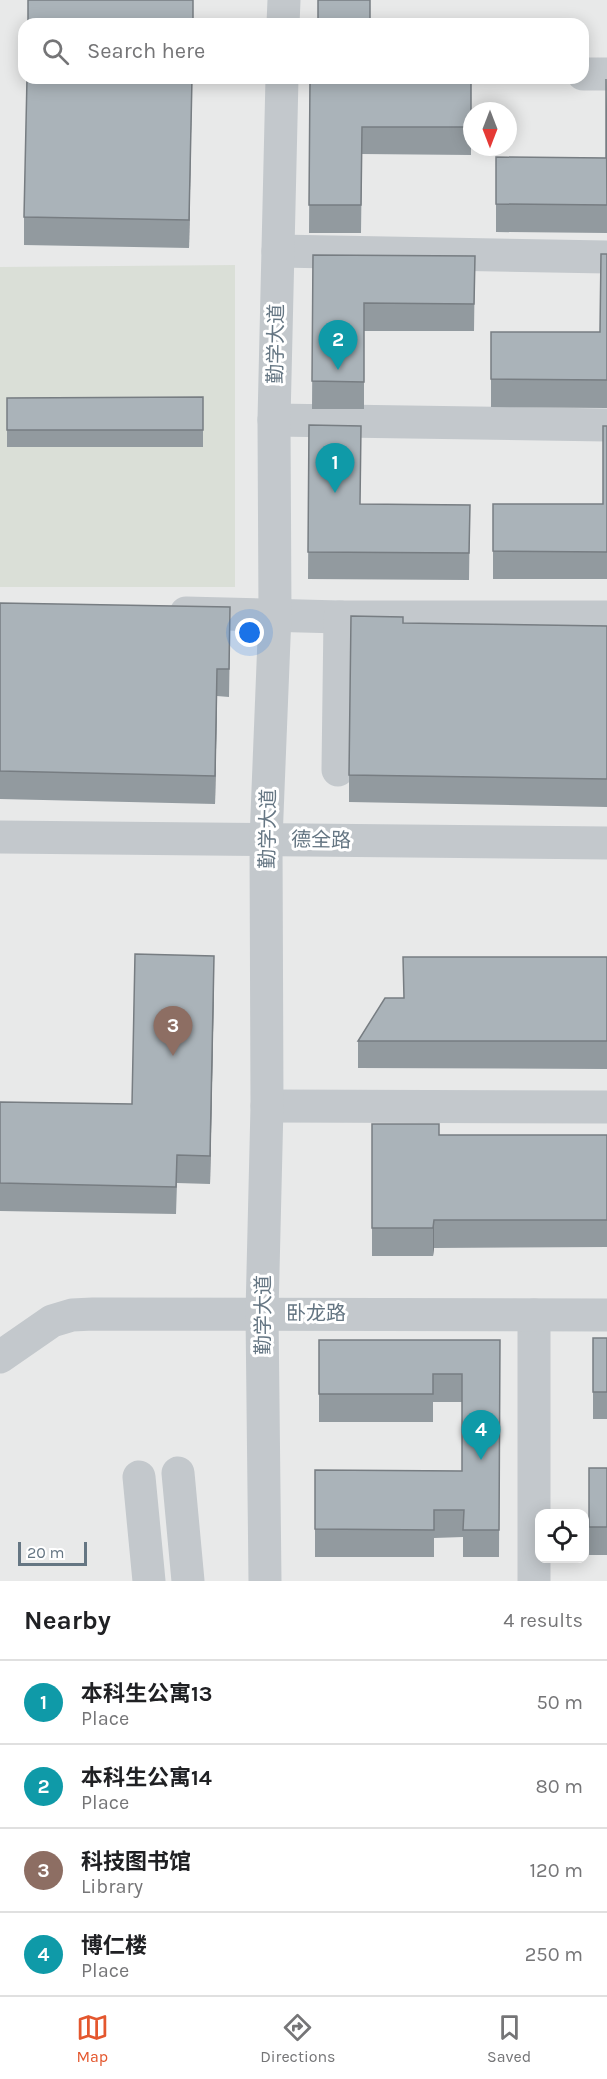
<!DOCTYPE html>
<meta charset="utf-8">
<style>
:root{--surface:#fff;--page:#f2f2f2;--text:#202124;--muted:#757577;--line:#e0e0e0;--accent:#e4572e}
body{margin:0;font-family:Karla,"Noto Sans SC",sans-serif;background:var(--page);color:var(--text)}
.controls{position:absolute;right:18px;bottom:18px;display:grid;overflow:hidden;border-radius:12px;box-shadow:0 3px 15px #0003}
.controls button{width:54px;height:54px;display:grid;place-items:center;padding:0;border:0;border-bottom:2px solid var(--line);background:var(--surface);color:var(--text);font:30px sans-serif}
.compass{position:absolute;left:463px;top:102px;width:54px;height:54px;border-radius:50%;background:var(--surface);box-shadow:0 3px 15px #0003;rotate:180deg}
.scale{position:absolute;left:18px;bottom:15px;width:69px;box-sizing:border-box;padding-left:6px;border:3px solid #657683;border-top:0;font-size:16px;line-height:21px;white-space:nowrap;color:#657683;-webkit-text-stroke:4px #fff;paint-order:stroke}
.you{position:absolute;left:250px;top:633px;width:21px;height:21px;margin:-15px;border:4px solid #fff;border-radius:50%;background:#1a73e8;box-shadow:0 0 0 9px #1a73e833}
.badge{display:grid;place-items:center;width:39px;height:39px;border-radius:50%;background:var(--accent);color:#fff;font-size:20px;font-weight:700}
.pin{position:absolute;translate:-50% -50px;filter:drop-shadow(0 2px 3px #0008)}
.pin::after{content:'';position:absolute;top:32px;width:21px;height:18px;background:inherit;clip-path:polygon(0 0,100% 0,50% 100%)}
.list{margin:0;padding:0;list-style:none}
h2{display:flex;justify-content:space-between;align-items:center;height:78px;margin:0;padding:0 24px;font-size:26px}
h2 small{font-size:20px;font-weight:400;color:var(--muted)}
.list li{display:grid;grid-template-columns:39px 1fr auto;gap:18px;align-items:center;box-sizing:border-box;height:84px;padding:0 24px;border-top:2px solid var(--line)}
.list b{display:block;font-size:22px;white-space:nowrap}
.list p{margin:0;font-size:20px;white-space:nowrap;color:var(--muted)}
.list em{font-size:20px;font-style:normal;color:var(--muted)}
.icon{flex:none;width:33px;height:33px;fill:none;stroke:currentColor;stroke-width:2;stroke-linecap:round;stroke-linejoin:round}
.map{position:relative;flex:none;width:607px;height:1581px;overflow:hidden}
.search{position:absolute;background:var(--surface);box-shadow:0 3px 15px #0003;left:18px;right:18px;top:18px;height:66px;display:flex;align-items:center;gap:15px;box-sizing:border-box;padding:0 21px;border-radius:18px;color:var(--muted);font-size:22px}
.sheet{height:414px;background:var(--surface)}
nav{display:flex;justify-content:space-around;align-items:center;box-sizing:border-box;height:84px;border-top:2px solid var(--line);background:var(--surface);font-size:16px;color:var(--muted)}
nav a{display:grid;justify-items:center;gap:3px}
nav .on{color:var(--accent)}
.map>svg:first-child{display:block}
.built{fill:#e8e9e9;fill-rule:evenodd}
.park{fill:#dadfd7}
.lines{fill:none;stroke-linecap:round;stroke-linejoin:round}
.minor{stroke:#c3c8cc;stroke-width:33}
.wall{fill:#929a9f}
.shaded-wall{fill:#777d82}
.building{fill:#aab3b9;stroke:#777d82;stroke-width:1.5}
.labels{text-anchor:middle;dominant-baseline:central;stroke-width:6;stroke-linejoin:round;paint-order:stroke}
.street-label{font-size:20px;fill:#657683;stroke:#fff}
</style>
<div class="map">
<svg width="607" height="1581" viewBox="0 0 607 1581">
<rect width="100%" height="100%" fill="#fafaf8"/>
<path class="built" d="M 0,0 L 607,0 L 607,1581 L 0,1581 ZM 24,24 L 583,24 L 583,78 L 24,78 ZM 472,111 L 508,111 L 508,147 L 472,147 ZM 540,1514 L 584,1514 L 584,1558 L 540,1558 Z"/>
<path class="park" d="M 235,265 L 235,587 L 0,587 L 0,267 Z"/>
<g class="lines">
<g class="minor">
<path d="M 283,24 L 284,0"/>
<path d="M 583,74 L 607,74"/>
<path d="M 278,251 L 607,257"/>
<path d="M 274,420 L 607,425"/>
<path d="M 186,613 L 340,617 L 607,617"/>
<path d="M 338,770 L 340,617"/>
<path d="M 0,837 L 607,843"/>
<path d="M 267,1106 L 607,1107"/>
<path d="M 534,1315 L 534,1581"/>
<path d="M 0,1357 L 52,1321 L 72,1315 L 93,1314 L 607,1315"/>
<path d="M 178,1473 L 188,1581"/>
<path d="M 139,1477 L 149,1581"/>
<path d="M 265,1581 L 262,1313 L 267,1106 L 266,840 L 275,614 L 274,420 L 282,78"/>
</g>
</g>
<g class="wall">
<path d="M 192,78 L 189,248 L 24,245 L 24,217 Z"/>
<path d="M 310,79 L 471,80 L 471,155 L 362,154 L 361,233 L 309,233 Z"/>
<path d="M 607,79 L 607,233 L 496,232 L 496,157 L 606,158 Z"/>
<path d="M 607,254 L 607,408 L 491,407 L 491,332 L 600,332 Z"/>
<path d="M 313,255 L 475,256 L 474,331 L 364,331 L 364,409 L 312,409 Z"/>
<path d="M 203,397 L 203,447 L 7,447 L 7,398 Z"/>
<path d="M 309,425 L 360,504 L 470,505 L 469,580 L 308,579 Z"/>
<path d="M 607,426 L 607,579 L 493,579 L 493,504 L 603,504 Z"/>
<path d="M 0,603 L 230,635 L 229,697 L 217,696 L 215,804 L 0,799 Z"/>
<path d="M 403,623 L 607,626 L 607,807 L 349,802 L 349,775 Z"/>
<path d="M 607,957 L 607,1069 L 358,1068 L 358,1041 L 404,998 Z"/>
<path d="M 214,983 L 210,1184 L 177,1183 L 176,1214 L 0,1211 L 0,1102 L 132,1104 Z"/>
<path d="M 372,1124 L 439,1135 L 607,1135 L 607,1247 L 434,1248 L 433,1256 L 372,1256 Z"/>
<rect x="593" y="1338" width="14" height="81"/>
<path d="M 319,1340 L 500,1340 L 499,1557 L 463,1557 L 463,1537 L 434,1538 L 434,1557 L 315,1557 L 315,1470 L 462,1471 L 462,1402 L 433,1402 L 433,1422 L 319,1422 Z"/>
<rect x="589" y="1468" width="18" height="87"/>
</g>
<g class="shaded-wall">
<path d="M 192,78 L 189,248 L 189,220 Z"/>
<path d="M 217,669 L 217,696 L 215,804 L 215,776 Z"/>
<path d="M 214,956 L 214,983 L 210,1184 L 210,1156 Z"/>
<path d="M 434,1220 L 434,1248 L 433,1256 L 433,1228 Z"/>
</g>
<g class="building">
<rect x="28" y="0" width="165" height="24"/>
<path d="M 318,0 L 370,0 L 370,24 L 318,23 Z"/>
<path d="M 27,78 L 192,78 L 189,220 L 24,217 Z"/>
<path d="M 310,79 L 471,80 L 471,127 L 362,127 L 361,205 L 309,205 Z"/>
<path d="M 606,79 L 607,205 L 496,204 L 496,157 L 606,158 Z"/>
<path d="M 601,254 L 607,254 L 607,380 L 491,379 L 491,332 L 600,332 Z"/>
<path d="M 313,255 L 475,256 L 474,304 L 364,303 L 364,382 L 312,381 Z"/>
<path d="M 203,397 L 203,430 L 7,430 L 7,398 Z"/>
<path d="M 309,425 L 361,426 L 360,504 L 470,505 L 469,553 L 308,552 Z"/>
<path d="M 603,426 L 607,426 L 607,552 L 493,551 L 493,504 L 603,504 Z"/>
<path d="M 0,603 L 230,607 L 229,669 L 217,669 L 215,776 L 0,771 Z"/>
<path d="M 351,616 L 403,617 L 403,623 L 607,626 L 607,779 L 349,775 Z"/>
<path d="M 135,954 L 214,956 L 210,1156 L 177,1155 L 176,1187 L 0,1183 L 0,1102 L 132,1104 Z"/>
<path d="M 403,957 L 607,957 L 607,1041 L 358,1041 L 385,998 L 404,998 Z"/>
<path d="M 372,1124 L 439,1124 L 439,1135 L 607,1135 L 607,1220 L 434,1220 L 433,1228 L 372,1228 Z"/>
<rect x="593" y="1338" width="14" height="54"/>
<path d="M 319,1340 L 500,1340 L 499,1530 L 463,1530 L 464,1510 L 434,1510 L 434,1530 L 315,1529 L 315,1470 L 462,1471 L 462,1374 L 433,1374 L 433,1394 L 319,1394 Z"/>
<rect x="589" y="1468" width="18" height="59"/>
</g>
<g class="labels">
<g class="street-label">
<text transform="translate(276 344) rotate(-89)">勤学大道</text>
<text transform="translate(268 829) rotate(-89)">勤学大道</text>
<text transform="translate(321 840) rotate(1)">德全路</text>
<text x="316" y="1313">卧龙路</text>
<text transform="translate(263 1315) rotate(-90)">勤学大道</text>
</g>
</g>
</svg>
<div class="controls">
<button><svg class="icon" aria-label="locate" viewBox="0 0 24 24"><circle cx="12" cy="12" r="6"/><path d="M12 2v4M12 18v4M2 12h4M18 12h4"/></svg></button>
</div>
<svg class="compass" viewBox="-18 -18 36 36"><path d="M0-13l5 13h-10z" fill="#e53935"/><path d="M0 13l5-13h-10z" fill="#757577"/></svg>
<div class="scale">20 m</div>
<div class="you"></div>
<div class="pin badge" style="left:335px;top:493px;background:#0f9aa8">1</div>
<div class="pin badge" style="left:338px;top:370px;background:#0f9aa8">2</div>
<div class="pin badge" style="left:173px;top:1056px;background:#8d6e63">3</div>
<div class="pin badge" style="left:481px;top:1460px;background:#0f9aa8">4</div>
<div class="search"><svg class="icon" aria-label="search" viewBox="0 0 24 24"><circle cx="10" cy="10" r="6"/><path d="M15 15l6 6"/></svg>Search here</div>
</div>
<section class="sheet">
<h2>Nearby<small>4 results</small></h2>
<ul class="list">
<li><span class="badge" style="background:#0f9aa8">1</span><div><b>本科生公寓13</b><p>Place</p></div><em>50 m</em></li>
<li><span class="badge" style="background:#0f9aa8">2</span><div><b>本科生公寓14</b><p>Place</p></div><em>80 m</em></li>
<li><span class="badge" style="background:#8d6e63">3</span><div><b>科技图书馆</b><p>Library</p></div><em>120 m</em></li>
<li><span class="badge" style="background:#0f9aa8">4</span><div><b>博仁楼</b><p>Place</p></div><em>250 m</em></li>
</ul>
</section>
<nav>
<a class="on"><svg class="icon" aria-label="map" viewBox="0 0 24 24"><path d="M3 6l6-2 6 2 6-2v14l-6 2-6-2-6 2zM9 4v14M15 6v14"/></svg>Map</a>
<a><svg class="icon" aria-label="directions" viewBox="0 0 24 24"><path d="M12 3l9 9-9 9-9-9zM9 14v-3h6M13 9l2 2-2 2"/></svg>Directions</a>
<a><svg class="icon" aria-label="saved" viewBox="0 0 24 24"><path d="M7 4h10v16l-5-4-5 4z"/></svg>Saved</a>
</nav>
